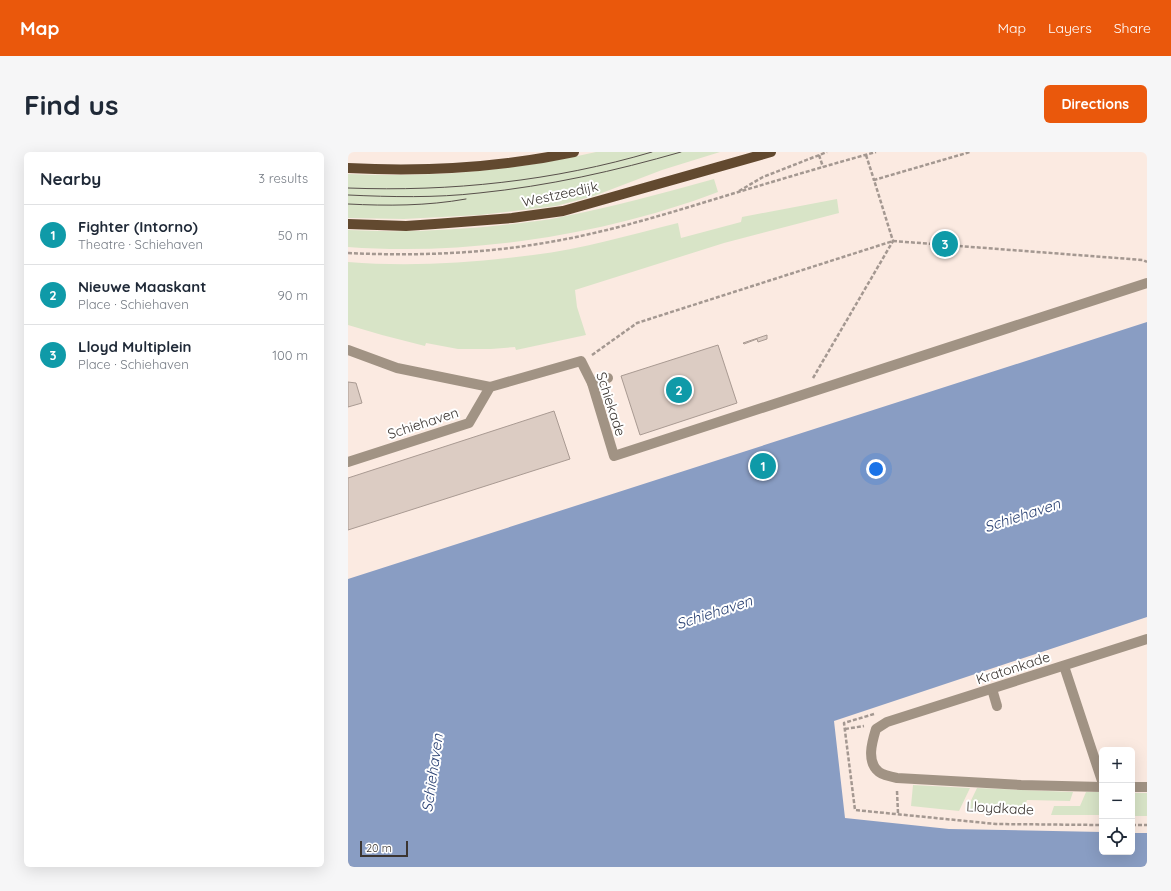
<!DOCTYPE html>
<meta charset="utf-8">
<style>
:root{--surface:#fff;--page:#f6f6f7;--text:#1f2937;--muted:#747a83;--line:#e0e1e3;--accent:#ea580c}
body{margin:0;font-family:Quicksand,sans-serif;background:var(--page);color:var(--text)}
.controls{position:absolute;right:12px;bottom:12px;display:grid;overflow:hidden;border-radius:6px;box-shadow:0 4px 16px #0002}
.controls button{width:36px;height:36px;display:grid;place-items:center;padding:0;border:0;border-bottom:1px solid var(--line);background:var(--surface);color:var(--text);font:20px sans-serif}
.scale{position:absolute;left:12px;bottom:10px;width:48px;box-sizing:border-box;padding-left:4px;border:2px solid #3b3531;border-top:0;font-size:11px;line-height:14px;white-space:nowrap;color:#3b3531;-webkit-text-stroke:3px #fff;paint-order:stroke}
.you{position:absolute;left:528px;top:317px;width:14px;height:14px;margin:-10px;border:3px solid #fff;border-radius:50%;background:#1a73e8;box-shadow:0 0 0 6px #1a73e833}
.badge{display:grid;place-items:center;width:26px;height:26px;border-radius:50%;background:var(--accent);color:#fff;font-size:13px;font-weight:700}
.pin{position:absolute;translate:-50% -50%;border:2px solid #fff;box-shadow:0 1px 4px #0006}
.list{margin:0;padding:0;list-style:none}
h2{display:flex;justify-content:space-between;align-items:center;height:52px;margin:0;padding:0 16px;font-size:17px}
h2 small{font-size:13px;font-weight:400;color:var(--muted)}
.list li{display:grid;grid-template-columns:26px 1fr auto;gap:12px;align-items:center;box-sizing:border-box;height:60px;padding:0 16px;border-top:1px solid var(--line)}
.list b{display:block;font-size:15px;white-space:nowrap}
.list p{margin:0;font-size:13px;white-space:nowrap;color:var(--muted)}
.list em{font-size:13px;font-style:normal;color:var(--muted)}
.icon{flex:none;width:22px;height:22px;fill:none;stroke:currentColor;stroke-width:2;stroke-linecap:round;stroke-linejoin:round}
.map{position:relative;flex:none;width:799px;height:715px;overflow:hidden;border-radius:6px}
header{display:flex;align-items:center;gap:24px;box-sizing:border-box;height:56px;padding:0 20px;background:var(--accent);color:#fff}
header strong{font-size:19px}
nav{display:flex;gap:22px;margin-inline-start:auto;font-size:14px}
.intro{display:flex;align-items:center;justify-content:space-between;box-sizing:border-box;height:96px;padding:0 24px}
h1{margin:0;font-size:28px}
.button{padding:10px 18px;border-radius:6px;background:var(--accent);color:#fff;font-size:14px;font-weight:700}
main{display:flex;gap:24px;padding:0 24px}
aside{flex:1;background:var(--surface);border-radius:6px;box-shadow:0 4px 16px #0002}
.map>svg:first-child{display:block}
.green{fill:#d8e4c7}
.water{fill:#899dc3}
.building{fill:#dcccc3;stroke:#a99a92}
.lines{fill:none;stroke-linecap:round;stroke-linejoin:round}
.path{stroke:#a49891;stroke-width:2.5;stroke-dasharray:4 2;stroke-linecap:butt}
.minor{stroke:#a19384;stroke-width:10}
.major{stroke:#62492f;stroke-width:10}
.tram{stroke:#58504b;stroke-width:1}
.labels{text-anchor:middle;dominant-baseline:central;stroke-width:4;stroke-linejoin:round;paint-order:stroke}
.street-label{font-size:14px;fill:#3b3531;stroke:#fff}
.water-label{font-size:15px;font-style:italic;fill:#2a4173;stroke:#fff}
</style>
<header>
<strong>Map</strong>
<nav><a>Map</a><a>Layers</a><a>Share</a></nav>
</header>
<div class="intro"><h1>Find us</h1><a class="button">Directions</a></div>
<main>
<aside>
<h2>Nearby<small>3 results</small></h2>
<ul class="list">
<li><span class="badge" style="background:#0f9aa8">1</span><div><b>Fighter (Intorno)</b><p>Theatre · Schiehaven</p></div><em>50 m</em></li>
<li><span class="badge" style="background:#0f9aa8">2</span><div><b>Nieuwe Maaskant</b><p>Place · Schiehaven</p></div><em>90 m</em></li>
<li><span class="badge" style="background:#0f9aa8">3</span><div><b>Lloyd Multiplein</b><p>Place · Schiehaven</p></div><em>100 m</em></li>
</ul>
</aside>
<div class="map">
<svg width="799" height="715" viewBox="0 0 799 715">
<rect width="100%" height="100%" fill="#fbeae1"/>
<g class="green">
<path d="M 248,0 L 372,0 L 314,18 L 246,44 L 208,54 L 132,63 L 56,67 L 0,66 L 0,22 C 83,26 167,19 248,0 Z"/>
<path d="M 366,27 L 370,40 C 257,83 120,104 0,95 L 0,78 C 58,81 116,78 173,71 C 186,69 200,68 213,65 C 265,55 315,41 366,27 Z"/>
<path d="M 489,47 L 491,61 L 376,91 L 227,138 L 229,155 L 238,183 L 168,198 L 167,195 L 143,197 L 110,197 L 78,191 L 77,194 L 34,183 L 0,173 L 0,110 C 61,115 124,111 185,103 C 234,97 282,83 330,71 L 333,86 L 393,70 L 394,65 Z"/>
<path d="M 565,633 L 622,636 L 611,659 L 563,654 Z"/>
<path d="M 629,636 L 725,640 L 722,649 L 679,648 L 673,663 L 618,659 Z"/>
<path d="M 738,640 L 754,640 L 754,663 L 703,663 L 706,654 L 732,654 Z"/>
<rect x="784" y="641" width="15" height="23"/>
</g>
<path class="water" d="M 799,170 L 799,465 L 486,569 L 497,666 L 601,677 L 754,680 L 754,700 L 784,700 L 784,681 L 799,681 L 799,715 L 0,715 L 0,427 Z"/>
<g class="building">
<path d="M 419,183 L 419,187 L 410,190 L 409,187 L 396,192 L 395,191 Z"/>
<path d="M 370,193 L 389,251 L 292,283 L 273,224 Z"/>
<path d="M 0,230 L 8,231 L 14,251 L 0,255 Z"/>
<path d="M 206,259 L 222,307 L 0,378 L 0,326 Z"/>
</g>
<g class="lines">
<g class="path">
<path d="M 471,3 L 475,15"/>
<path d="M 518,3 L 526,28"/>
<path d="M 391,39 L 415,25 L 479,0"/>
<path d="M 0,101 C 63,104 128,102 190,92 C 254,82 315,63 377,44 C 427,29 477,14 528,0"/>
<path d="M 244,203 L 289,171 L 545,89 L 795,108 L 799,110"/>
<path d="M 465,226 L 545,89 L 526,28 L 622,0"/>
<path d="M 526,562 L 496,571 L 507,658 L 648,672 L 754,673"/>
<path d="M 497,577 L 516,574"/>
<path d="M 549,639 L 550,661"/>
<path d="M 784,673 L 799,673"/>
</g>
<g class="minor">
<path d="M 0,198 L 49,216 L 142,235"/>
<path d="M 244,231 L 260,226"/>
<path d="M 0,310 L 121,271 L 142,235 L 233,209 L 244,231 L 266,304 L 799,131"/>
<path d="M 716,514 L 754,629"/>
<path d="M 644,537 L 649,554"/>
<path d="M 754,635 L 673,633 L 549,626 C 544,625 535,623 531,620 C 518,610 524,590 528,577 L 539,570 L 799,487"/>
<path d="M 784,635 L 799,635"/>
</g>
<g class="major">
<path d="M 0,16 C 76,20 151,16 226,0"/>
<path d="M 0,72 L 58,74 L 87,72 L 164,66 L 215,59 L 423,0"/>
</g>
<g class="tram">
<path d="M 0,36 C 103,40 206,29 304,0"/>
<path d="M 0,43 C 43,45 88,46 131,41 C 200,34 267,19 333,0"/>
<path d="M 0,52 C 39,54 79,54 118,47"/>
</g>
</g>
<g class="labels">
<g class="street-label">
<text transform="translate(212 42) rotate(-12)">Westzeedijk</text>
<text transform="translate(263 252) rotate(72)">Schiekade</text>
<text transform="translate(75 271) rotate(-18)">Schiehaven</text>
<text transform="translate(665 516) rotate(-18)">Kratonkade</text>
<text transform="translate(652 656) rotate(3)">Lloydkade</text>
</g>
<g class="water-label">
<text transform="translate(674 363) rotate(-18)">Schiehaven</text>
<text transform="translate(366 460) rotate(-18)">Schiehaven</text>
<text transform="translate(84 621) rotate(-82)">Schiehaven</text>
</g>
</g>
</svg>
<div class="controls">
<button>+</button>
<button>−</button>
<button><svg class="icon" aria-label="locate" viewBox="0 0 24 24"><circle cx="12" cy="12" r="6"/><path d="M12 2v4M12 18v4M2 12h4M18 12h4"/></svg></button>
</div>
<div class="scale">20 m</div>
<div class="you"></div>
<div class="pin badge" style="left:415px;top:314px;background:#0f9aa8">1</div>
<div class="pin badge" style="left:331px;top:238px;background:#0f9aa8">2</div>
<div class="pin badge" style="left:597px;top:92px;background:#0f9aa8">3</div>
</div>
</main>
